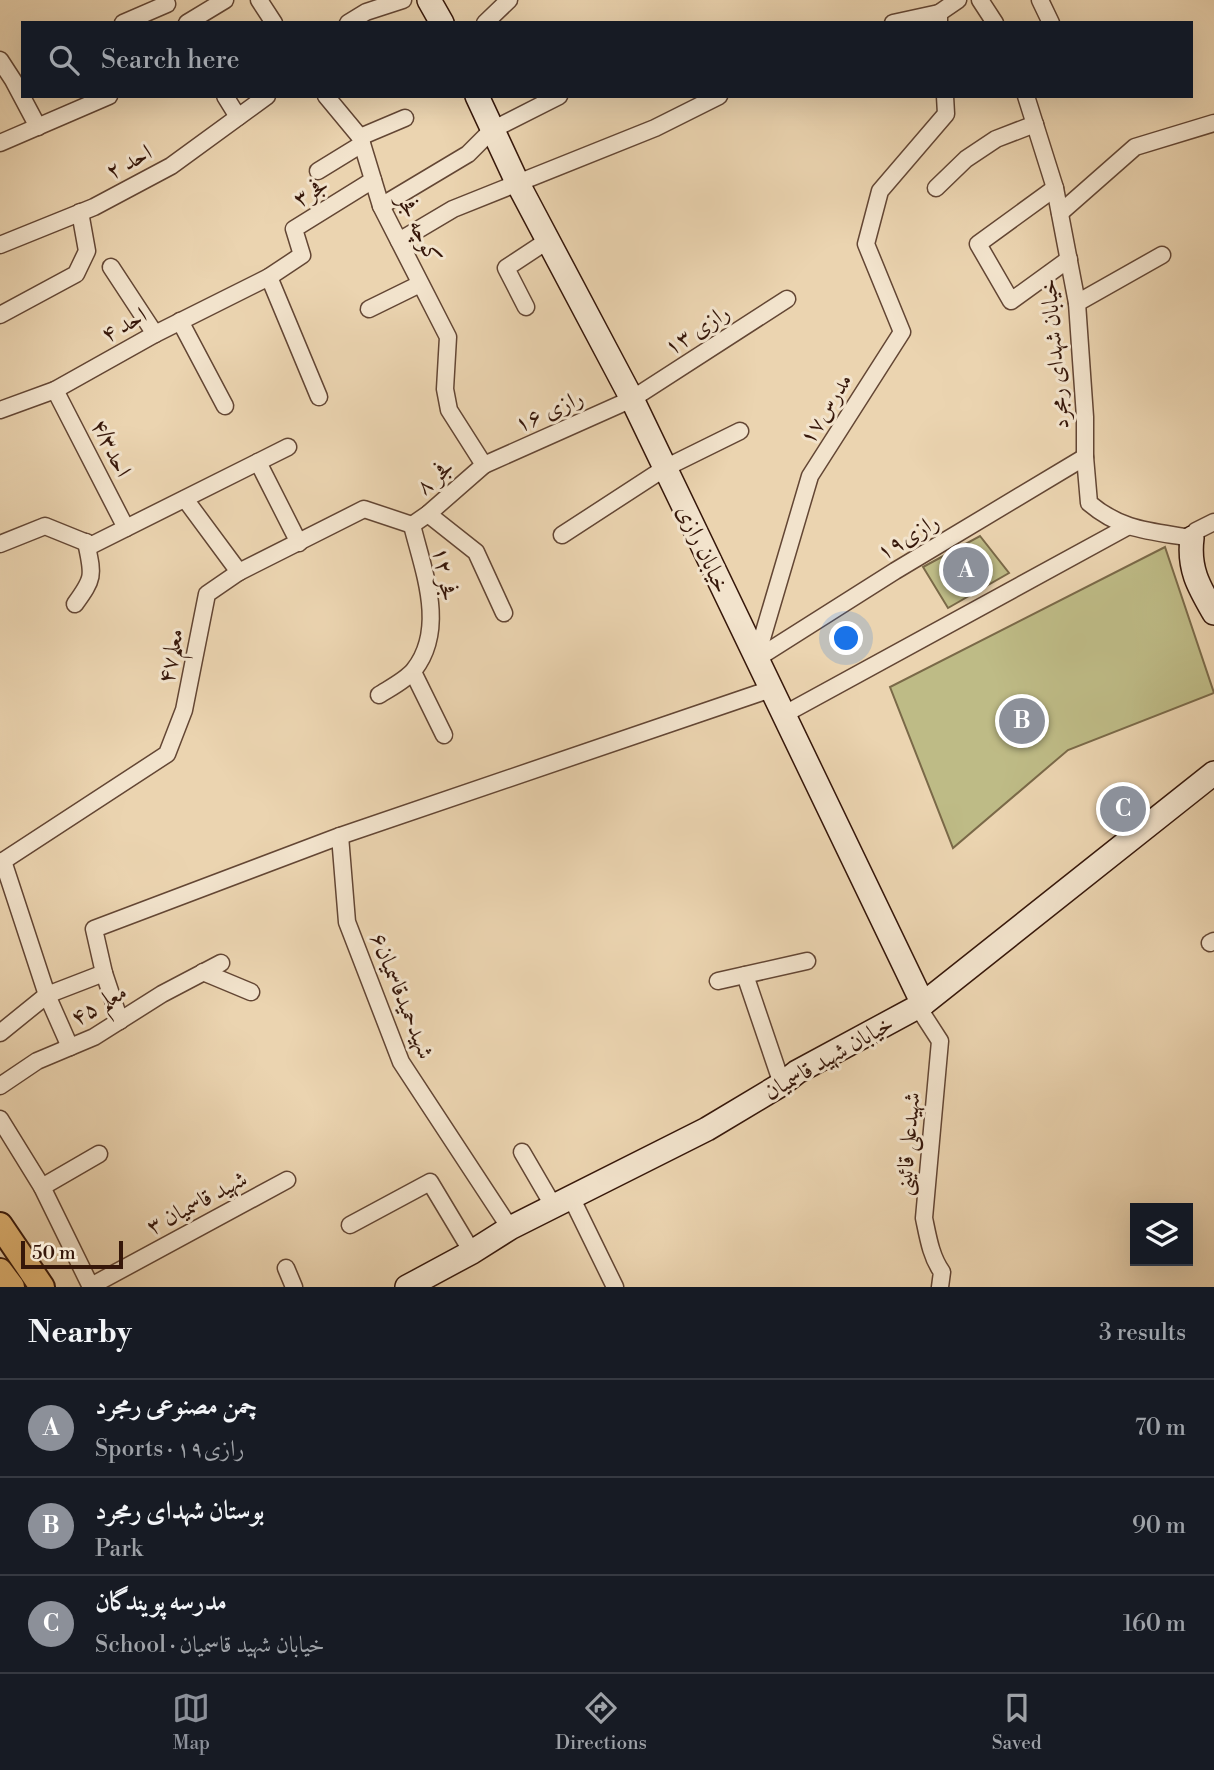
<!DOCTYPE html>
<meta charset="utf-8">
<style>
:root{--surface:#171b24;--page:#20242c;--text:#f1f3f6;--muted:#9ea1a6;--line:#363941;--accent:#8c9099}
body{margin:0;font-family:"Libre Bodoni",Amiri,serif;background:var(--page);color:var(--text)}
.controls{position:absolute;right:21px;bottom:21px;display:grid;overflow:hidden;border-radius:0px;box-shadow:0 7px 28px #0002}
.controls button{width:63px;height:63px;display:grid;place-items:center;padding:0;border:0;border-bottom:2px solid var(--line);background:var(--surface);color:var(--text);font:35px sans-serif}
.scale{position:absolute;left:21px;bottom:18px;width:102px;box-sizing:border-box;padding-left:7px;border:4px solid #36170a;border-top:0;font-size:19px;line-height:24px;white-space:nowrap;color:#36170a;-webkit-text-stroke:5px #f2e3cc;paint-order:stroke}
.you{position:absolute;left:847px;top:639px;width:24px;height:24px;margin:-18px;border:5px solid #fff;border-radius:50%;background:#1a73e8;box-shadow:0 0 0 10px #1a73e833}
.badge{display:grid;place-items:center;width:46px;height:46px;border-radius:50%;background:var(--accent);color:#fff;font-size:23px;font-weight:700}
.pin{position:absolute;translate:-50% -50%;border:4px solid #fff;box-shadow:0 2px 7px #0006}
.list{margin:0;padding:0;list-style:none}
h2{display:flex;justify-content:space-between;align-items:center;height:91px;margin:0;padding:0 28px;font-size:30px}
h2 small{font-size:23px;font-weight:400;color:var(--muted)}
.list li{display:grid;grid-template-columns:46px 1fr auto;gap:21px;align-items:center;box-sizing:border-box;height:98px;padding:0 28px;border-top:2px solid var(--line)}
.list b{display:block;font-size:26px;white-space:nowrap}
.list p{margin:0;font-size:23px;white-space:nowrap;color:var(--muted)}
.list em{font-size:23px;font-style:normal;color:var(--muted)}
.icon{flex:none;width:38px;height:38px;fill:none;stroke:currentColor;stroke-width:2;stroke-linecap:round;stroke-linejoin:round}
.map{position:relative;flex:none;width:1214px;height:1287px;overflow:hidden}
.search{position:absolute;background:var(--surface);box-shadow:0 7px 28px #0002;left:21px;right:21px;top:21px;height:77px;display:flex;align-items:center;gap:18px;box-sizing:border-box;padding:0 24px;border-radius:0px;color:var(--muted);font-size:26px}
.sheet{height:385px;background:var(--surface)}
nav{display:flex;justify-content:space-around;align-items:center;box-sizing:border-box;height:98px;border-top:2px solid var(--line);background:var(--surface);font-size:19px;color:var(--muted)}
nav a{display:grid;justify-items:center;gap:4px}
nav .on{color:var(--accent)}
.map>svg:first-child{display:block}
.green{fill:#bebb86;stroke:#7a6948;stroke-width:2}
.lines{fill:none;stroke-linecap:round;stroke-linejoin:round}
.street-casing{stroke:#634634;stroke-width:19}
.secondary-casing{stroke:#36170a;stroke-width:26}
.primary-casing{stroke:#36170a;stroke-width:28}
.street{stroke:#f2e3cc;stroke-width:16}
.secondary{stroke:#f2e3cc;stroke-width:23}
.primary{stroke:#e6ba78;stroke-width:24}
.labels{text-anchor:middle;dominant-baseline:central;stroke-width:6;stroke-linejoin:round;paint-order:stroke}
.street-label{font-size:23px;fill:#36170a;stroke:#f2e3cc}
</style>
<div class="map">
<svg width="1214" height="1287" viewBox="0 0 1214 1287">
<rect width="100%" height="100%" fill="#ebd4b0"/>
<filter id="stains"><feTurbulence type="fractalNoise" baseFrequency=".00286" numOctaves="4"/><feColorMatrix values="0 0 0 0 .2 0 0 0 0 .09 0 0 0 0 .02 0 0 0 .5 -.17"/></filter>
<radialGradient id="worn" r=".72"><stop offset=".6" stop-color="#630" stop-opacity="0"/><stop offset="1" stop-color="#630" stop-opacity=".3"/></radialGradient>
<g class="green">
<path d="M 980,536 L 1009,573 L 948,608 L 923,567 Z"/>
<path d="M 1165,547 L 1214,693 L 1068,750 L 953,848 L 890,687 Z"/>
</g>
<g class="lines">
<g class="street-casing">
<g id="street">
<path d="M 259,0 L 274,23"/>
<path d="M 980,0 L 995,23"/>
<path d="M 1040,0 L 1051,23"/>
<path d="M 939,22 L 939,13 L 958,0"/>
<path d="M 123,23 L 167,4"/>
<path d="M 187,23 L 225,0"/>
<path d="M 348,23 L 366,12 L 403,0"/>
<path d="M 485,23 L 509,0"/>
<path d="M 893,23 L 939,13"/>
<path d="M 0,60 L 13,80 L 38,127"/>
<path d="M 225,96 L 238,117"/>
<path d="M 326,96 L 360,137 L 381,206 L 448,337 L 445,389 L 449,410 L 484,465 L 428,514 L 412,525"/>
<path d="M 1026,96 L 1055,188 L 1077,303 L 1085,417 L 1085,457 L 1089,503 C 1122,531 1151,531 1192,538 L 1196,531 L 1214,522"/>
<path d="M 360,137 L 405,118"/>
<path d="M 0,143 L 109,96"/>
<path d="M 318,171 L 362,144"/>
<path d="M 936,188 L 966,159 L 996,139 L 1035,124"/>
<path d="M 1055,188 L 978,244 L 1011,301 L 1069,259"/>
<path d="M 381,206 L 468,154 L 492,130 L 559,96"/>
<path d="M 1060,213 L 1135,147 L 1214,123"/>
<path d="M 399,241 L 453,209 L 655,128 L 719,96"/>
<path d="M 0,245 L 94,207 L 171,166 L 267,96"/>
<path d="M 111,267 L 155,334"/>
<path d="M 269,277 L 319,397"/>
<path d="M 1077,303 L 1162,255"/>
<path d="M 526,307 L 506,268 L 547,241"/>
<path d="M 369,309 L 420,284"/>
<path d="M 0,315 L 76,274 L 87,251 L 80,212"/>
<path d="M 180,321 L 225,406"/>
<path d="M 55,390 L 126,528"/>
<path d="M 0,410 L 55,390 L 155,334 L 269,277 L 302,255 L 294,229 L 373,180"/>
<path d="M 258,462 L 299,543"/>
<path d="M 484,465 L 632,399 L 787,299"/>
<path d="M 185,499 L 239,572"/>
<path d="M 428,514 L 476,552 L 504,613"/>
<path d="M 562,535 L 665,468 L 740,431"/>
<path d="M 0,544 L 45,526 L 92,545 L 288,447"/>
<path d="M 75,604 C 95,577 93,575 86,542"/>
<path d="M 756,659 L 810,476 L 902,332 L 866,244 L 880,191 L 946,114 L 945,96"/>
<path d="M 756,659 L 895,571 L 1085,457"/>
<path d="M 413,672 L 444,735"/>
<path d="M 379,695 C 390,688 406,680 414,670 C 447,628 423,570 412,525"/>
<path d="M 783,715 L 1127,527"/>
<path d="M 340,836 L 347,922 L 401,1062 L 510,1228"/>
<path d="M 3,861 L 47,995 L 70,1047"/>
<path d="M 0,863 L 167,754 L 184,710 L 207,594 L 239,572 L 364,509 L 412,525"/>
<path d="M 1210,943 L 1214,941"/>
<path d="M 203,972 L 251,992"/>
<path d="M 745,975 L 782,1084"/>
<path d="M 718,981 L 807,961"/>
<path d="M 918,1007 L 940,1041 L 924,1218 C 928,1237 931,1257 942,1272 L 940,1287"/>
<path d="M 120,1021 L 104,973 L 94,929 L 340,836 L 771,689"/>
<path d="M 0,1033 L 47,995 L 104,973"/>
<path d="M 0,1086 L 37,1061 L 94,1037 L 162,994 L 221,963"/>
<path d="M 0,1119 L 42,1187 L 91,1287"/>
<path d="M 522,1152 L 554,1207"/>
<path d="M 42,1187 L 99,1154"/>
<path d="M 571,1197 L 615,1287"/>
<path d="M 350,1225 L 430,1182 L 472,1252"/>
<path d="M 286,1268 L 294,1287"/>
<path d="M 91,1286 L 287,1180"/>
</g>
</g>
<g class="secondary-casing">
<g id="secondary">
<path d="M 429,0 L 442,23"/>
<path d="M 477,96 L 517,182 L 632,399 L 923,1004"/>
<path d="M 1192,538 C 1188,569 1199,587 1214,613"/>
<path d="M 407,1287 L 472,1252 L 510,1228 L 707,1129 L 782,1084 L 797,1072 L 923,1004 L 1214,773"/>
</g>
</g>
<g class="primary-casing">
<g id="primary">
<path d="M 0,1225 L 42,1287"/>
<path d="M 0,1271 L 12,1287"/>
</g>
</g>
<use href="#street" class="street"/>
<use href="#secondary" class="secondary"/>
<use href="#primary" class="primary"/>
</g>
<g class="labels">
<g class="street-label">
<text transform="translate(129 162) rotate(-28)">احد ۲</text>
<text transform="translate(311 192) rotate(-32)">فجر۳</text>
<text transform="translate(419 229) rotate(65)">کوچه فجر</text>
<text transform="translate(124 325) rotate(-29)">احد ۴</text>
<text transform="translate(697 330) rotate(-33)">رازی ۱۳</text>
<text transform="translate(1055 354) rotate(-95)">خیابان شهدای رمجرد</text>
<text transform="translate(826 409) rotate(-58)">مدرس۱۷</text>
<text transform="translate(549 411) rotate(-24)">رازی ۱۶</text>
<text transform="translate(111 448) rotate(63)">احد۴/۳</text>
<text transform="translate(435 477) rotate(-41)">فجر ۸</text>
<text transform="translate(908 537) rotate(-31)">رازی۱۹</text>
<text transform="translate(703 549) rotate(65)">خیابان رازی</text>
<text transform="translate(445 574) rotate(80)">فجر ۱۲</text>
<text transform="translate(171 656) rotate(-79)">معلم۴۷</text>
<text transform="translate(402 996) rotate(68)">شهیدحمیدقاسمیان۶</text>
<text transform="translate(99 1005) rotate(-30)">معلم ۴۵</text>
<text transform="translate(829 1058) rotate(-30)">خیابان شهید قاسمیان</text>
<text transform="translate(908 1144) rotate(-85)">شهیدعلی قائینی</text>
<text transform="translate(197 1203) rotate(-28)">شهید قاسمیان ۳</text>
</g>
</g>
<rect width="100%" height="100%" filter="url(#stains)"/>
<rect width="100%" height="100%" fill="url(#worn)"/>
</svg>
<div class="controls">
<button><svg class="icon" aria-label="layers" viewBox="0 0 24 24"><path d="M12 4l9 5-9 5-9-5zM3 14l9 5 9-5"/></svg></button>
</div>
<div class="scale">50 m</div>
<div class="you"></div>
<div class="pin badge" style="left:966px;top:570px">A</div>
<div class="pin badge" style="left:1022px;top:721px">B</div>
<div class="pin badge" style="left:1123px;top:809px">C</div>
<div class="search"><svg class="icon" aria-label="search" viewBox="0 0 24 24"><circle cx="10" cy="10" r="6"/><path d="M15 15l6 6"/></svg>Search here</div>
</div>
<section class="sheet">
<h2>Nearby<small>3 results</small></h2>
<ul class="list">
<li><span class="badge">A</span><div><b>چمن مصنوعی رمجرد</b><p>Sports · رازی۱۹</p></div><em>70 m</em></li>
<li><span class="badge">B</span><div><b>بوستان شهدای رمجرد</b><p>Park</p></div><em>90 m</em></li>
<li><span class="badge">C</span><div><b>مدرسه پویندگان</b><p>School · خیابان شهید قاسمیان</p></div><em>160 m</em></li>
</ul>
</section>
<nav>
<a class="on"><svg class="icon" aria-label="map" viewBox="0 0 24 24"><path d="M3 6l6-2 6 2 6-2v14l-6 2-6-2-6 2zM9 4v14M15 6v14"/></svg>Map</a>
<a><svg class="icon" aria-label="directions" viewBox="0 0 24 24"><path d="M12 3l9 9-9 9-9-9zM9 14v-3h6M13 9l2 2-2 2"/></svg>Directions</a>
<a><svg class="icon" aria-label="saved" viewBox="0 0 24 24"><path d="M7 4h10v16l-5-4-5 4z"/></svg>Saved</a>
</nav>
